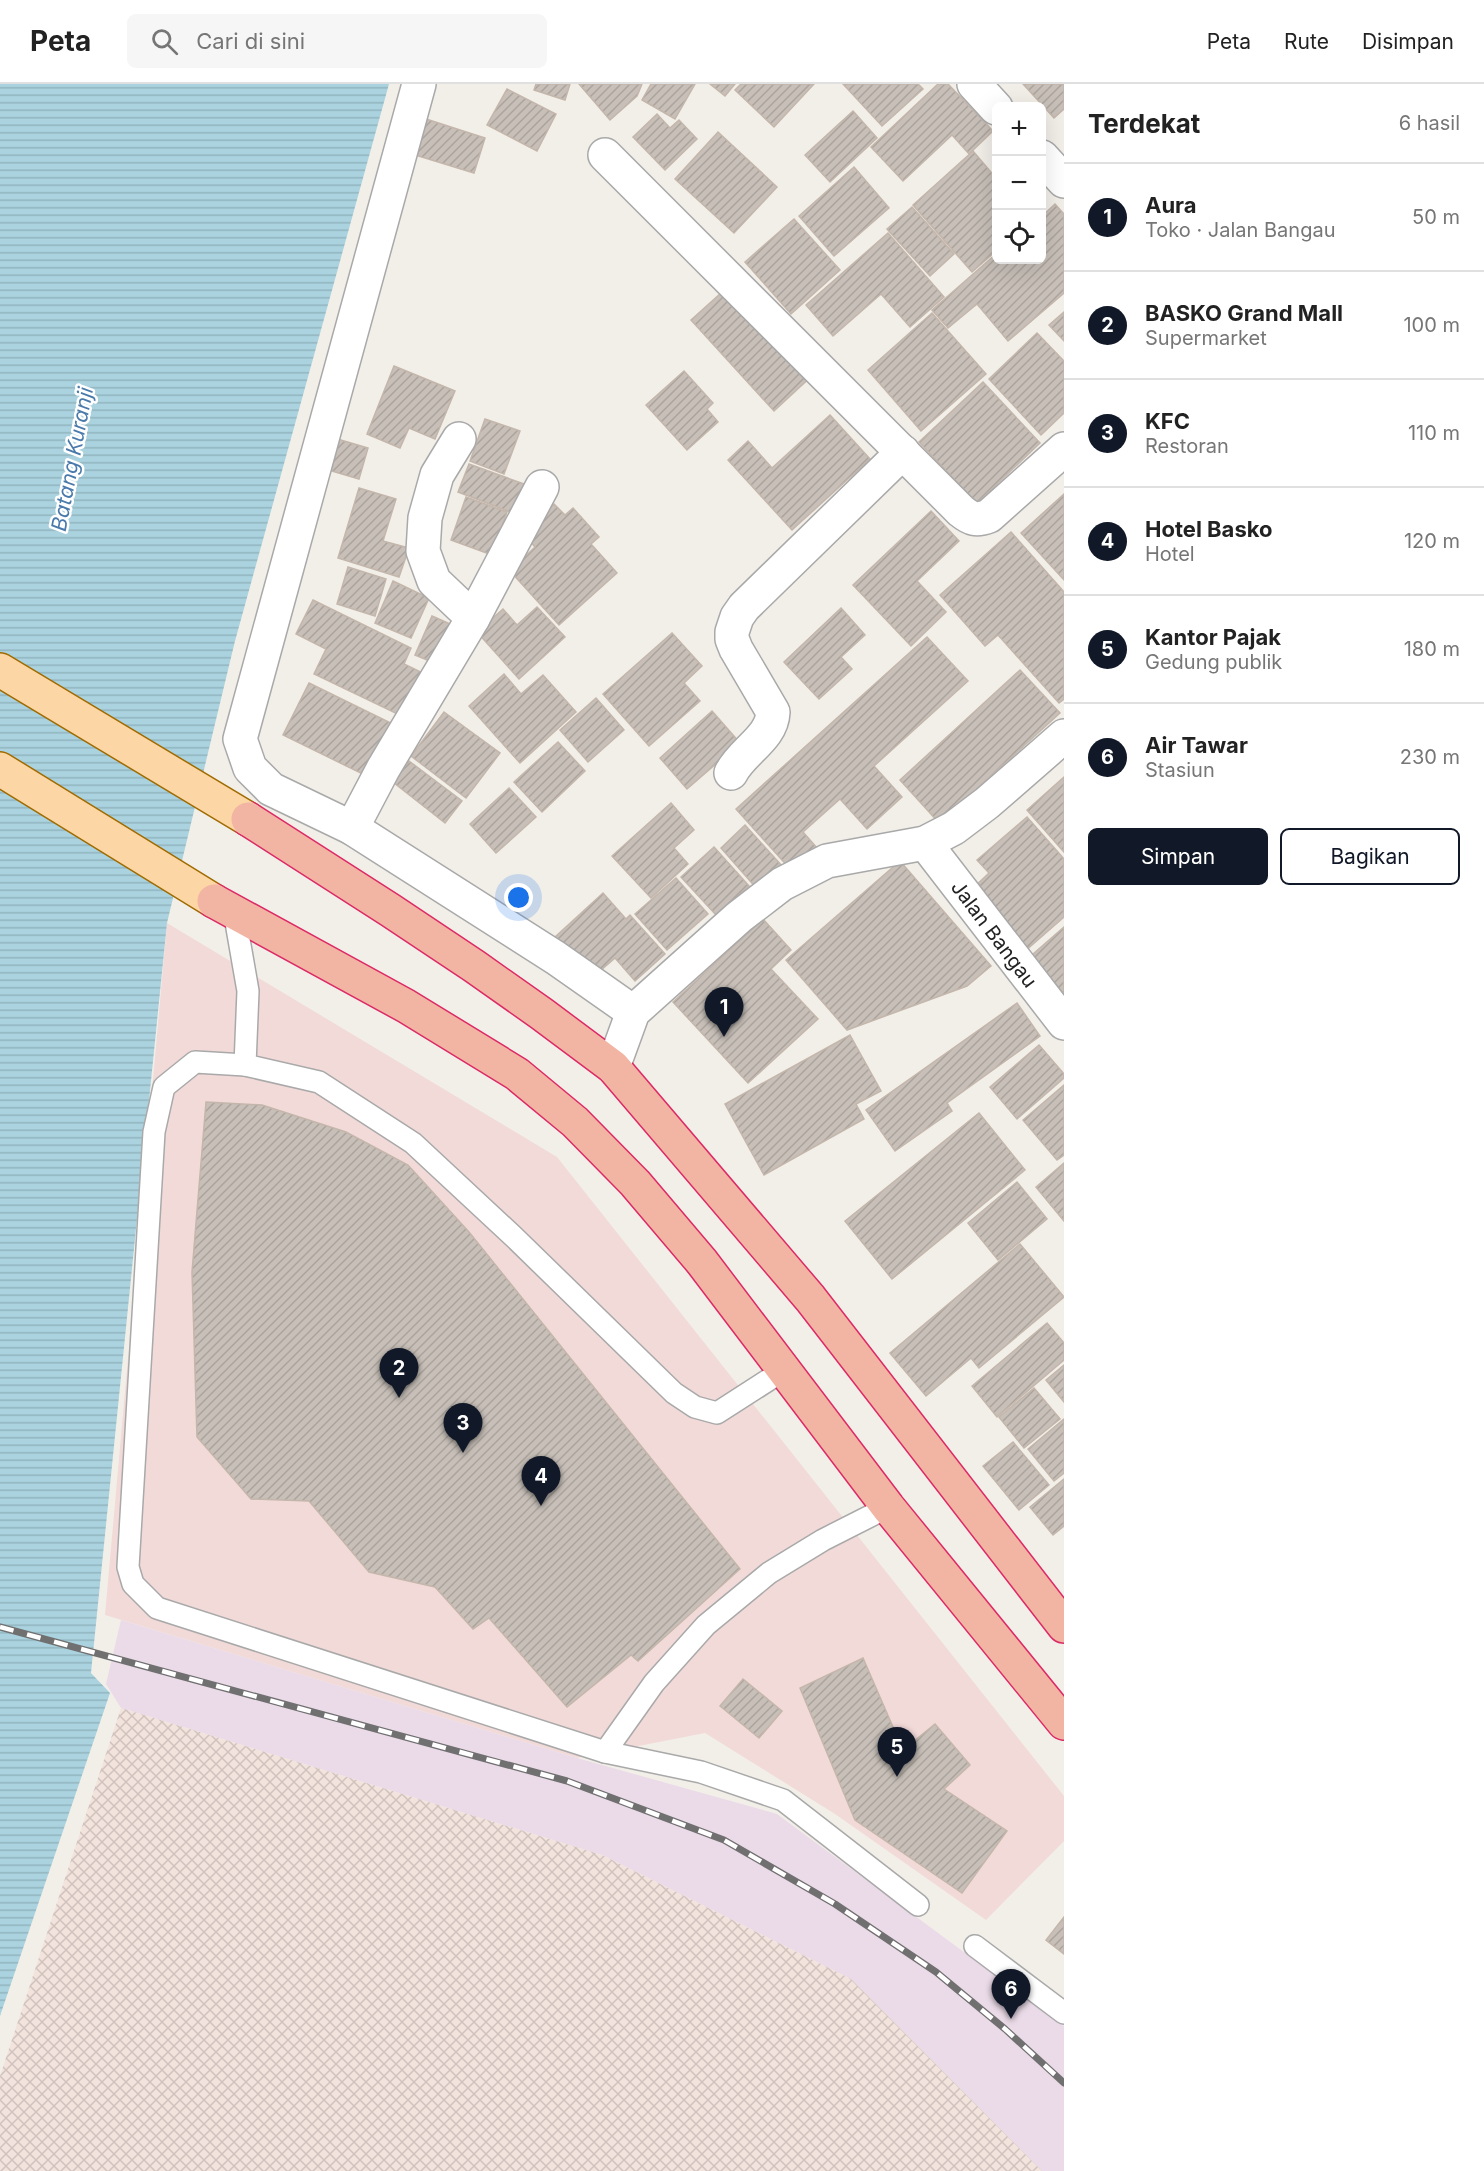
<!DOCTYPE html>
<html lang="id">
<meta charset="utf-8">
<style>
:root{--surface:#fff;--page:#f6f6f6;--text:#222;--muted:#767676;--line:#e0e0e0;--accent:#111827}
body{margin:0;font-family:Inter,sans-serif;background:var(--page);color:var(--text)}
.controls{position:absolute;right:18px;top:18px;display:grid;overflow:hidden;border-radius:9px;box-shadow:0 6px 24px #0002}
.controls button{width:54px;height:54px;display:grid;place-items:center;padding:0;border:0;border-bottom:2px solid var(--line);background:var(--surface);color:var(--text);font:30px sans-serif}
.you{position:absolute;left:519px;top:814px;width:21px;height:21px;margin:-15px;border:4px solid #fff;border-radius:50%;background:#1a73e8;box-shadow:0 0 0 9px #1a73e833}
.badge{display:grid;place-items:center;width:39px;height:39px;border-radius:50%;background:var(--accent);color:#fff;font-size:20px;font-weight:700}
.pin{position:absolute;translate:-50% -50px;filter:drop-shadow(0 2px 3px #0008)}
.pin::after{content:'';position:absolute;top:32px;width:21px;height:18px;background:inherit;clip-path:polygon(0 0,100% 0,50% 100%)}
.list{margin:0;padding:0;list-style:none}
h2{display:flex;justify-content:space-between;align-items:center;height:78px;margin:0;padding:0 24px;font-size:26px}
h2 small{font-size:20px;font-weight:400;color:var(--muted)}
.list li{display:grid;grid-template-columns:39px 1fr auto;gap:18px;align-items:center;box-sizing:border-box;height:108px;padding:0 24px;border-top:2px solid var(--line)}
.list b{display:block;font-size:22px;white-space:nowrap}
.list p{margin:0;font-size:20px;white-space:nowrap;color:var(--muted)}
.list em{font-size:20px;font-style:normal;color:var(--muted)}
.actions{display:flex;gap:12px;padding:18px 24px}
.actions a{flex:1;padding:14px 0;border:2px solid var(--accent);border-radius:9px;text-align:center;font-size:21px;color:var(--accent)}
.actions .main{background:var(--accent);color:#fff}
.icon{flex:none;width:33px;height:33px;fill:none;stroke:currentColor;stroke-width:2;stroke-linecap:round;stroke-linejoin:round}
.map{position:relative;flex:none;width:1064px;height:2087px;overflow:hidden}
header{display:flex;align-items:center;gap:36px;box-sizing:border-box;height:84px;padding:0 30px;background:var(--surface);border-bottom:2px solid var(--line)}
header strong{font-size:28px}
nav{display:flex;gap:33px;margin-inline-start:auto;font-size:21px}
.search{width:420px;height:54px;background:var(--page);display:flex;align-items:center;gap:15px;box-sizing:border-box;padding:0 21px;border-radius:9px;color:var(--muted);font-size:22px}
main{display:flex}
aside{flex:1;background:var(--surface)}
.map>svg:first-child{display:block}
.commercial{fill:#f2dad9}
.industrial{fill:#ebdbe8}
.military{fill:url(#military-cross-hatch)}
.water{fill:url(#water-rules)}
.building{fill:url(#building-hatch);stroke:#c4b6ab;stroke-width:1.5}
.lines{fill:none;stroke-linecap:round;stroke-linejoin:round}
.service-casing{stroke:#a9a9a9;stroke-width:24}
.minor-casing{stroke:#a9a9a9;stroke-width:36}
.primary-casing{stroke:#a06b00;stroke-width:36}
.trunk-casing{stroke:#dc2a67;stroke-width:36}
.service{stroke:#fff;stroke-width:21}
.minor{stroke:#fff;stroke-width:33}
.primary{stroke:#fcd6a4;stroke-width:33}
.trunk{stroke:#f2b4a3;stroke-width:33}
.rail-casing{stroke:#707070;stroke-width:7}
.rail{stroke:#fff;stroke-width:4.5;stroke-dasharray:14;stroke-linecap:butt}
.labels{text-anchor:middle;dominant-baseline:central;stroke-width:5;stroke-linejoin:round;paint-order:stroke}
.street-label{font-size:20px;fill:#222;stroke:#fff}
.water-label{font-size:21px;font-style:italic;fill:#4a7aab;stroke:#fff}
</style>
<header>
<strong>Peta</strong>
<div class="search"><svg class="icon" aria-label="search" viewBox="0 0 24 24"><circle cx="10" cy="10" r="6"/><path d="M15 15l6 6"/></svg>Cari di sini</div>
<nav><a>Peta</a><a>Rute</a><a>Disimpan</a></nav>
</header>
<main>
<div class="map">
<svg width="1064" height="2087" viewBox="0 0 1064 2087">
<defs>
<pattern id="military-cross-hatch" width="8" height="8" patternUnits="userSpaceOnUse" patternTransform="scale(1.5)"><rect width="8" height="8" fill="#f3e3dd"/><path d="M0 0l8 8M0 8l8-8" fill="none" stroke="#d0c2bd"/></pattern>
<pattern id="water-rules" width="6" height="5" patternUnits="userSpaceOnUse" patternTransform="scale(1.5)"><rect width="6" height="5" fill="#aad3df"/><path d="M0 2.5h6" fill="none" stroke="#92b5bf"/></pattern>
<pattern id="building-hatch" width="6" height="6" patternUnits="userSpaceOnUse" patternTransform="scale(1.5)"><rect width="6" height="6" fill="#c7bfb8"/><path d="M-1 1l2-2M0 6l6-6M5 7l2-2" fill="none" stroke="#aba49e"/></pattern>
</defs>
<rect width="100%" height="100%" fill="#f2efe9"/>
<path class="commercial" d="M 167,839 L 557,1073 L 1064,1712 L 1064,1757 L 986,1836 L 835,1730 L 705,1649 L 577,1674 L 105,1531 Z"/>
<path class="industrial" d="M 121,1536 L 577,1674 L 777,1730 L 1064,1942 L 1064,2087 L 1042,2087 L 851,1895 L 602,1771 L 121,1624 L 106,1600 Z"/>
<path class="military" d="M 121,1624 L 602,1771 L 851,1895 L 1042,2087 L 0,2087 L 0,1992 Z"/>
<path class="water" d="M 0,0 L 389,0 L 235,557 L 167,839 L 91,1589 L 110,1609 L 0,1932 Z"/>
<g class="building">
<path d="M 536,0 L 570,0 L 565,16 L 534,6 Z"/>
<path d="M 579,0 L 642,0 L 637,12 L 610,36 Z"/>
<path d="M 651,0 L 695,0 L 675,35 L 642,16 Z"/>
<path d="M 710,0 L 735,0 L 725,12 Z"/>
<path d="M 741,0 L 814,0 L 774,43 L 735,6 Z"/>
<path d="M 843,0 L 918,0 L 923,5 L 882,42 Z"/>
<path d="M 938,0 L 948,0 L 993,47 L 969,70 L 952,51 L 903,97 L 871,63 Z"/>
<path d="M 1023,0 L 1064,0 L 1064,25 L 1054,34 Z"/>
<path d="M 507,5 L 556,30 L 537,67 L 487,41 Z"/>
<path d="M 853,27 L 877,54 L 830,98 L 805,71 Z"/>
<path d="M 657,30 L 670,44 L 679,36 L 697,55 L 665,86 L 633,53 Z"/>
<path d="M 423,34 L 485,54 L 474,89 L 412,70 Z"/>
<path d="M 718,48 L 777,103 L 734,149 L 675,95 Z"/>
<path d="M 973,67 L 996,94 L 996,130 L 992,134 L 996,140 L 996,167 L 972,188 L 913,121 Z"/>
<path d="M 854,83 L 889,124 L 834,172 L 799,132 Z"/>
<path d="M 1055,120 L 1064,130 L 1064,209 L 1008,257 L 977,220 L 948,244 L 932,226 L 996,170 L 996,176 L 1042,176 L 1042,132 Z"/>
<path d="M 912,123 L 954,170 L 930,192 L 887,145 Z"/>
<path d="M 794,135 L 840,186 L 791,230 L 745,178 Z"/>
<path d="M 888,149 L 944,213 L 910,243 L 881,210 L 833,252 L 806,221 Z"/>
<path d="M 731,200 L 814,290 L 774,327 L 691,236 Z"/>
<path d="M 1064,228 L 1064,257 L 1049,241 Z"/>
<path d="M 932,229 L 986,290 L 921,347 L 868,286 Z"/>
<path d="M 1037,249 L 1064,277 L 1064,329 L 1041,351 L 989,295 Z"/>
<path d="M 394,282 L 455,307 L 435,355 L 409,344 L 400,364 L 367,350 Z"/>
<path d="M 684,287 L 713,319 L 707,325 L 718,338 L 687,366 L 646,321 Z"/>
<path d="M 983,298 L 1040,359 L 977,419 L 919,358 Z"/>
<path d="M 830,331 L 870,375 L 792,446 L 728,376 L 748,357 L 772,384 Z"/>
<path d="M 485,335 L 520,347 L 504,390 L 470,377 Z"/>
<path d="M 334,354 L 368,364 L 359,395 L 325,385 Z"/>
<path d="M 469,380 L 524,400 L 513,429 L 458,408 Z"/>
<path d="M 359,404 L 396,415 L 383,457 L 409,464 L 399,493 L 338,474 Z"/>
<path d="M 1064,410 L 1064,496 L 1021,449 Z"/>
<path d="M 466,413 L 507,428 L 492,471 L 451,456 Z"/>
<path d="M 554,420 L 565,431 L 573,424 L 599,453 L 591,460 L 617,489 L 559,541 L 510,487 L 535,463 L 523,449 Z"/>
<path d="M 931,427 L 959,457 L 917,497 L 946,528 L 911,562 L 853,501 Z"/>
<path d="M 1011,448 L 1064,508 L 1064,615 L 1059,619 L 998,551 L 985,562 L 940,511 Z"/>
<path d="M 348,483 L 386,495 L 375,532 L 337,520 Z"/>
<path d="M 393,497 L 429,514 L 411,554 L 375,539 Z"/>
<path d="M 313,516 L 411,564 L 404,580 L 429,592 L 408,635 L 314,590 L 326,565 L 296,550 Z"/>
<path d="M 537,523 L 565,553 L 519,595 L 477,548 L 503,525 L 517,541 Z"/>
<path d="M 841,524 L 865,551 L 841,573 L 852,585 L 819,615 L 784,578 Z"/>
<path d="M 432,532 L 459,544 L 442,582 L 415,571 Z"/>
<path d="M 672,549 L 702,582 L 684,599 L 700,617 L 649,662 L 603,610 Z"/>
<path d="M 927,553 L 968,597 L 874,682 L 902,713 L 867,745 L 840,715 L 803,748 L 817,764 L 791,786 L 736,725 Z"/>
<path d="M 1020,586 L 1060,629 L 939,739 L 900,696 Z"/>
<path d="M 504,590 L 521,610 L 543,591 L 576,628 L 520,679 L 469,622 Z"/>
<path d="M 309,599 L 399,643 L 373,695 L 283,651 Z"/>
<path d="M 596,614 L 624,646 L 588,678 L 560,646 Z"/>
<path d="M 712,627 L 740,659 L 687,705 L 660,674 Z"/>
<path d="M 444,628 L 500,669 L 466,714 L 411,672 Z"/>
<path d="M 558,658 L 585,687 L 542,728 L 514,698 Z"/>
<path d="M 409,677 L 462,717 L 445,739 L 393,698 Z"/>
<path d="M 1064,693 L 1064,768 L 1027,726 Z"/>
<path d="M 509,704 L 536,733 L 496,769 L 470,740 Z"/>
<path d="M 671,719 L 694,746 L 674,764 L 688,780 L 651,814 L 612,772 Z"/>
<path d="M 1027,733 L 1064,775 L 1064,833 L 1024,868 L 970,807 L 989,789 L 977,776 Z"/>
<path d="M 745,741 L 783,783 L 758,806 L 721,764 Z"/>
<path d="M 714,763 L 749,802 L 716,831 L 681,793 Z"/>
<path d="M 900,777 L 991,882 L 967,902 L 847,946 L 786,876 Z"/>
<path d="M 676,794 L 708,830 L 667,866 L 635,830 Z"/>
<path d="M 603,809 L 626,835 L 630,831 L 665,870 L 635,897 L 615,874 L 592,894 L 555,853 Z"/>
<path d="M 763,835 L 791,866 L 771,885 L 818,935 L 748,999 L 673,918 Z"/>
<path d="M 1064,843 L 1064,922 L 1025,877 Z"/>
<path d="M 1017,919 L 1040,952 L 947,1019 L 952,1027 L 895,1067 L 866,1026 Z"/>
<path d="M 850,951 L 881,1007 L 856,1020 L 864,1035 L 764,1091 L 725,1020 Z"/>
<path d="M 1039,961 L 1064,990 L 1064,994 L 1017,1035 L 990,1003 Z"/>
<path d="M 1064,1001 L 1064,1071 L 1057,1076 L 1023,1036 Z"/>
<path d="M 206,1018 L 262,1021 L 346,1048 L 408,1081 L 469,1148 L 740,1485 L 638,1577 L 631,1571 L 567,1623 L 489,1534 L 473,1545 L 435,1503 L 369,1488 L 309,1417 L 251,1415 L 197,1353 L 192,1188 Z"/>
<path d="M 979,1029 L 1025,1086 L 892,1195 L 845,1137 Z"/>
<path d="M 1064,1079 L 1064,1137 L 1036,1103 Z"/>
<path d="M 1017,1098 L 1047,1135 L 998,1176 L 968,1139 Z"/>
<path d="M 1020,1160 L 1064,1213 L 979,1284 L 971,1274 L 926,1312 L 890,1269 Z"/>
<path d="M 1047,1239 L 1064,1259 L 1064,1276 L 997,1333 L 972,1302 Z"/>
<path d="M 1064,1281 L 1064,1318 L 1046,1296 Z"/>
<path d="M 1034,1304 L 1060,1335 L 1024,1364 L 999,1333 Z"/>
<path d="M 1064,1335 L 1064,1389 L 1054,1397 L 1028,1365 Z"/>
<path d="M 1013,1358 L 1049,1401 L 1019,1426 L 983,1382 Z"/>
<path d="M 1064,1395 L 1064,1442 L 1053,1451 L 1030,1423 Z"/>
<path d="M 863,1574 L 903,1666 L 935,1640 L 970,1681 L 944,1705 L 1007,1747 L 962,1809 L 855,1736 L 800,1604 Z"/>
<path d="M 743,1595 L 782,1627 L 759,1654 L 720,1622 Z"/>
<path d="M 1064,1833 L 1064,1870 L 1046,1856 Z"/>
</g>
<g class="lines">
<g class="service-casing">
<g id="service">
<path d="M 234,827 L 248,907 L 245,981 L 319,998 L 413,1059 L 514,1153 L 674,1309 L 695,1323 L 717,1329 L 784,1286"/>
<path d="M 245,981 L 195,978 L 164,1003 L 154,1048 L 128,1483 L 133,1500 L 157,1524 L 605,1668 L 701,1688 L 783,1716 L 918,1821"/>
<path d="M 605,1668 L 654,1599 L 706,1541 L 769,1489 L 823,1456 L 888,1423"/>
<path d="M 975,1862 L 1064,1929"/>
</g>
</g>
<g class="minor-casing">
<g id="minor">
<path d="M 419,0 L 240,655 L 250,684 L 271,705 L 352,744 L 556,874 L 633,928"/>
<path d="M 974,0 L 996,24"/>
<path d="M 605,71 L 961,427 C 971,435 976,437 989,432 L 1064,365"/>
<path d="M 1042,73 L 1064,97"/>
<path d="M 459,355 L 437,391 L 425,434 L 423,467 L 434,497 L 473,534"/>
<path d="M 731,689 C 742,667 772,654 773,628 L 736,565 L 732,555 L 732,548 L 737,533 L 744,523 L 903,368"/>
<path d="M 352,744 L 383,685 L 473,534 L 542,403"/>
<path d="M 925,759 L 1064,939"/>
<path d="M 613,983 L 633,928 L 739,833 L 782,800 L 827,777 L 925,759 L 954,744 L 987,719 L 1064,652"/>
</g>
</g>
<g class="primary-casing">
<g id="primary">
<path d="M 0,586 L 248,735"/>
<path d="M 0,685 L 214,817"/>
</g>
</g>
<g class="trunk-casing">
<g id="trunk">
<path d="M 248,735 L 390,826 L 474,882 L 542,930 L 613,983 L 810,1214 L 1064,1542"/>
<path d="M 214,817 L 406,922 L 517,990 L 575,1038 L 635,1099 L 702,1178 L 888,1423 L 1064,1639"/>
</g>
</g>
<use href="#service" class="service"/>
<use href="#minor" class="minor"/>
<use href="#primary" class="primary"/>
<use href="#trunk" class="trunk"/>
<g class="rail-casing">
<path id="rail" d="M 0,1543 L 567,1697 L 724,1756 L 835,1820 L 936,1888 L 1005,1945 L 1064,1999"/>
</g>
<use href="#rail" class="rail"/>
</g>
<g class="labels">
<g class="street-label">
<text transform="translate(994 850) rotate(53)">Jalan Bangau</text>
</g>
<g class="water-label">
<text transform="translate(72 375) rotate(-79)">Batang Kuranji</text>
</g>
</g>
</svg>
<div class="controls">
<button>+</button>
<button>−</button>
<button><svg class="icon" aria-label="locate" viewBox="0 0 24 24"><circle cx="12" cy="12" r="6"/><path d="M12 2v4M12 18v4M2 12h4M18 12h4"/></svg></button>
</div>
<div class="you"></div>
<div class="pin badge" style="left:724px;top:953px">1</div>
<div class="pin badge" style="left:399px;top:1314px">2</div>
<div class="pin badge" style="left:463px;top:1369px">3</div>
<div class="pin badge" style="left:541px;top:1422px">4</div>
<div class="pin badge" style="left:897px;top:1693px">5</div>
<div class="pin badge" style="left:1011px;top:1935px">6</div>
</div>
<aside>
<h2>Terdekat<small>6 hasil</small></h2>
<ul class="list">
<li><span class="badge">1</span><div><b>Aura</b><p>Toko · Jalan Bangau</p></div><em>50 m</em></li>
<li><span class="badge">2</span><div><b>BASKO Grand Mall</b><p>Supermarket</p></div><em>100 m</em></li>
<li><span class="badge">3</span><div><b>KFC</b><p>Restoran</p></div><em>110 m</em></li>
<li><span class="badge">4</span><div><b>Hotel Basko</b><p>Hotel</p></div><em>120 m</em></li>
<li><span class="badge">5</span><div><b>Kantor Pajak</b><p>Gedung publik</p></div><em>180 m</em></li>
<li><span class="badge">6</span><div><b>Air Tawar</b><p>Stasiun</p></div><em>230 m</em></li>
</ul>
<div class="actions"><a class="main">Simpan</a><a>Bagikan</a></div>
</aside>
</main>
